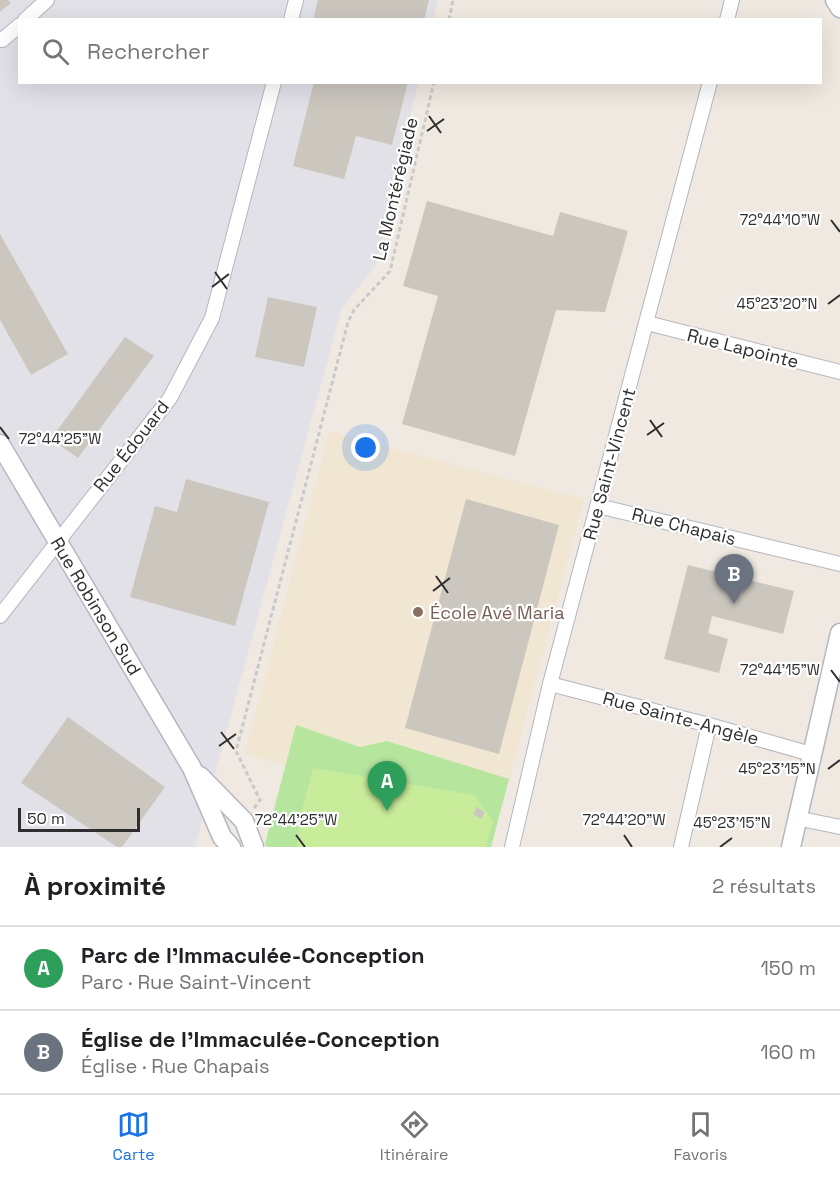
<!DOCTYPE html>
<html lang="fr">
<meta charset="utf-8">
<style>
:root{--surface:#fff;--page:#f2f2f2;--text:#202124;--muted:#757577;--line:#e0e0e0;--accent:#1a73e8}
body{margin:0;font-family:"Space Grotesk",sans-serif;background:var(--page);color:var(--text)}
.scale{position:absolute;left:18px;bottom:15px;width:122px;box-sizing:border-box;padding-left:6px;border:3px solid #2e2e2e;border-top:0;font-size:16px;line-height:21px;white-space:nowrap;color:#2e2e2e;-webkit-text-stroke:4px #fff;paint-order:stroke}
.you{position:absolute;left:366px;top:448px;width:21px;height:21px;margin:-15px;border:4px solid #fff;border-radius:50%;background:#1a73e8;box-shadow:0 0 0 9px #1a73e833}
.badge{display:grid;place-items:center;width:39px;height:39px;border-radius:50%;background:var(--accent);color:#fff;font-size:20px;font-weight:700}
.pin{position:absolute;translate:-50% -50px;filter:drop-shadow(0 2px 3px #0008)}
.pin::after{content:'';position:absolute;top:32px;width:21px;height:18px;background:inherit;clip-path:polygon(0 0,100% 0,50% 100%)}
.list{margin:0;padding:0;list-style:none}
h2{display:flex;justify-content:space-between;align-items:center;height:78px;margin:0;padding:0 24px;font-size:26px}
h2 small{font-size:20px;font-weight:400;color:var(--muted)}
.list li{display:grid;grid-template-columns:39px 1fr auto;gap:18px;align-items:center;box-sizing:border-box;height:84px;padding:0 24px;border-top:2px solid var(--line)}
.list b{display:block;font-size:22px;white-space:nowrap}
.list p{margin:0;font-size:20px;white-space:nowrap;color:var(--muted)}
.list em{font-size:20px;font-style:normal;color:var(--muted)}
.icon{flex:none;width:33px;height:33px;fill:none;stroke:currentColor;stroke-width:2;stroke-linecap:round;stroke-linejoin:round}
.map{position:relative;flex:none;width:840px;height:847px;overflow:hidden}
.search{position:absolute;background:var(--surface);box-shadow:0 6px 24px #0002;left:18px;right:18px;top:18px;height:66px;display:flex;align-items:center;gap:15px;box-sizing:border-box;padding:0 21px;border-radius:0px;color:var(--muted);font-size:22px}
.sheet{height:246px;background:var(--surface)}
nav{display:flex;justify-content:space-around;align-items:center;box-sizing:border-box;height:84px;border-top:2px solid var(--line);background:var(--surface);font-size:16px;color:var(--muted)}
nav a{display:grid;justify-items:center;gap:3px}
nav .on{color:var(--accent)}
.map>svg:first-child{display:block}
.industrial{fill:#e3e1e8}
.education{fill:#f0e6d1}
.green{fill:#b6e59e}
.pitch{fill:#c9ec9a}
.building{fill:#cbc7bf}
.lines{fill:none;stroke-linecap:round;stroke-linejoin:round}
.street-casing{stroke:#b4b7c1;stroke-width:16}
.secondary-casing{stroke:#b4b7c1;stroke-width:21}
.path{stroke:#c9c9c9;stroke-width:3;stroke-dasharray:4.5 3;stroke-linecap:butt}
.street{stroke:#fff;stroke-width:14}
.secondary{stroke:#fff;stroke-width:18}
.ticks{fill:none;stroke:#2e2e2e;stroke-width:2}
.education-dot{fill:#8d6e63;stroke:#fff;stroke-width:2}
.labels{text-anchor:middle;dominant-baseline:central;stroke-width:4.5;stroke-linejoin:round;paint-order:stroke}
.street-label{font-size:18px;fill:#2e2e2e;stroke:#fff}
.education-label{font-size:18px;fill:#785e54;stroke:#fff;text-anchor:start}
.ticks-label{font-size:15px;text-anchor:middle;fill:#2e2e2e;stroke:#fff;stroke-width:4.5;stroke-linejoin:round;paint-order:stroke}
</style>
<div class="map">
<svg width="840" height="847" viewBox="0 0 840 847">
<rect width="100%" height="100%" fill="#efe9e1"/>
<path class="industrial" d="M 0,0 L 438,0 L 433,20 L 20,20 L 20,82 L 418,83 L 376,265 L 342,308 L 195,847 L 0,847 Z"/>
<path class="education" d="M 329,432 L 584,499 L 509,779 L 387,741 L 361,747 L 296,726 L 284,765 L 245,754 Z"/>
<path class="green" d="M 296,725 L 360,747 L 387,741 L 509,779 L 491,847 L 267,847 L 265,844 Z"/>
<path class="pitch" d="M 313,768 L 474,795 L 493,821 L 486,847 L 297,847 L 302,810 Z"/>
<g class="building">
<path d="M 0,0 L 8,0 L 11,3 L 0,12 Z"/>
<path d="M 318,0 L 429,0 L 424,20 L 313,20 Z"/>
<path d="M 314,82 L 408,82 L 392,145 L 356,136 L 344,179 L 293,166 Z"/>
<path d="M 427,201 L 553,236 L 560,212 L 628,231 L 605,312 L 556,310 L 515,456 L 402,424 L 438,296 L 403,286 Z"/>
<path d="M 0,234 L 68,354 L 31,375 L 0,320 Z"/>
<path d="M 268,297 L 317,307 L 304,367 L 255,357 Z"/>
<path d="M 125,337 L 154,356 L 78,458 L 51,439 Z"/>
<path d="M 186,479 L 269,502 L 235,626 L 130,597 L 155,506 L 177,512 Z"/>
<path d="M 466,499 L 559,525 L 499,754 L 405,728 Z"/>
<path d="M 688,565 L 794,591 L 783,634 L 712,616 L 708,633 L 728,639 L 719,673 L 664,659 Z"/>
<path d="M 68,717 L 165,787 L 122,847 L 117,847 L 21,783 Z"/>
<path d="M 477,807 L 485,812 L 481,819 L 473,814 Z"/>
</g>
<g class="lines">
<g class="street-casing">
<g id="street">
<path d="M 25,20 L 47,0"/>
<path d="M 291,20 L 296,0"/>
<path d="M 727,20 L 732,0"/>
<path d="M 2,40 L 20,25"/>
<path d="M 647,323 L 840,372"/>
<path d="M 598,506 L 840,564"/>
<path d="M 0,616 L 170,398 L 212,318 L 274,82"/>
<path d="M 550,684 L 709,725 L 811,754"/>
<path d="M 796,818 L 840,827"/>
<path d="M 512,847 L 550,684 L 710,82"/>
<path d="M 681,847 L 709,725"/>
</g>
</g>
<g class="secondary-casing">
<g id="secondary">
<path d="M 835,0 L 840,8"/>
<path d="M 0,444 L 192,768 L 222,837 L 231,847"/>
<path d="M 200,776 L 244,821 L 254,847"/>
<path d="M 791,847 L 840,633"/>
</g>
</g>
<g class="path">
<path d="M 449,20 L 453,0"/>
<path d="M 254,808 L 260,800 L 236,751 L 348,322 L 354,310 L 390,271 L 434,82"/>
</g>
<use href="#street" class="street"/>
<use href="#secondary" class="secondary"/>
</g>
<path class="ticks" d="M 429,116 L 441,133M 427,131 L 444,119M 831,220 L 840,232M 215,272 L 227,289M 212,287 L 229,274M 828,304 L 840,295M 650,420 L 662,437M 0,427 L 9,439M 647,435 L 664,423M 436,576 L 448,593M 433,591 L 450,578M 831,670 L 840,682M 221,732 L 234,749M 219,746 L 236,734M 828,769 L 840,760M 296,835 L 305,847M 624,835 L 632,847M 720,847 L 732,838"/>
<circle class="education-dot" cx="418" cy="612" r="6"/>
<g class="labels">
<g class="street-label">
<text transform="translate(395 189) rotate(-77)">La Montérégiade</text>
<text transform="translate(743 348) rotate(14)">Rue Lapointe</text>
<text transform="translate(131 446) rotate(-52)">Rue Édouard</text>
<text transform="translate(609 464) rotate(-75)">Rue Saint-Vincent</text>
<text transform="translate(684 526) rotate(14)">Rue Chapais</text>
<text transform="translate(96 606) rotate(59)">Rue Robinson Sud</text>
<text transform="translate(681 718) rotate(15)">Rue Sainte-Angèle</text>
</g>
<g class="education-label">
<text x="430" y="612">École Avé Maria</text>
</g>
</g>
<g class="ticks-label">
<text x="780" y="225">72°44'10"W</text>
<text x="777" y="309">45°23'20"N</text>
<text x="60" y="444">72°44'25"W</text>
<text x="780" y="675">72°44'15"W</text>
<text x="777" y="774">45°23'15"N</text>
<text x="296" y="825">72°44'25"W</text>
<text x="624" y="825">72°44'20"W</text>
<text x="732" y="828">45°23'15"N</text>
</g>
</svg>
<div class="scale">50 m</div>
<div class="you"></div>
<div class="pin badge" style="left:387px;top:811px;background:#2e9e5b">A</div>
<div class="pin badge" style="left:734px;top:604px;background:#6b7280">B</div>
<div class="search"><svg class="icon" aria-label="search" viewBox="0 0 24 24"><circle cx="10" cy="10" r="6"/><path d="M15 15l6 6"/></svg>Rechercher</div>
</div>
<section class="sheet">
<h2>À proximité<small>2 résultats</small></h2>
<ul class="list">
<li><span class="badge" style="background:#2e9e5b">A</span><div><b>Parc de l'Immaculée-Conception</b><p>Parc · Rue Saint-Vincent</p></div><em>150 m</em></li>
<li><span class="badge" style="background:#6b7280">B</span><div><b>Église de l'Immaculée-Conception</b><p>Église · Rue Chapais</p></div><em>160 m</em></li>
</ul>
</section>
<nav>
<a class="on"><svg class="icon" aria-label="map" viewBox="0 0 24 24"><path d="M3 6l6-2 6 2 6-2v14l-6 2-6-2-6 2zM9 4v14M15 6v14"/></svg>Carte</a>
<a><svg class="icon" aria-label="directions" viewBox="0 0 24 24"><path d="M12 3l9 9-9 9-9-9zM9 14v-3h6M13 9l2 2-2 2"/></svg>Itinéraire</a>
<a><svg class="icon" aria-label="saved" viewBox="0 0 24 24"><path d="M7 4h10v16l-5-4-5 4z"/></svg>Favoris</a>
</nav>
